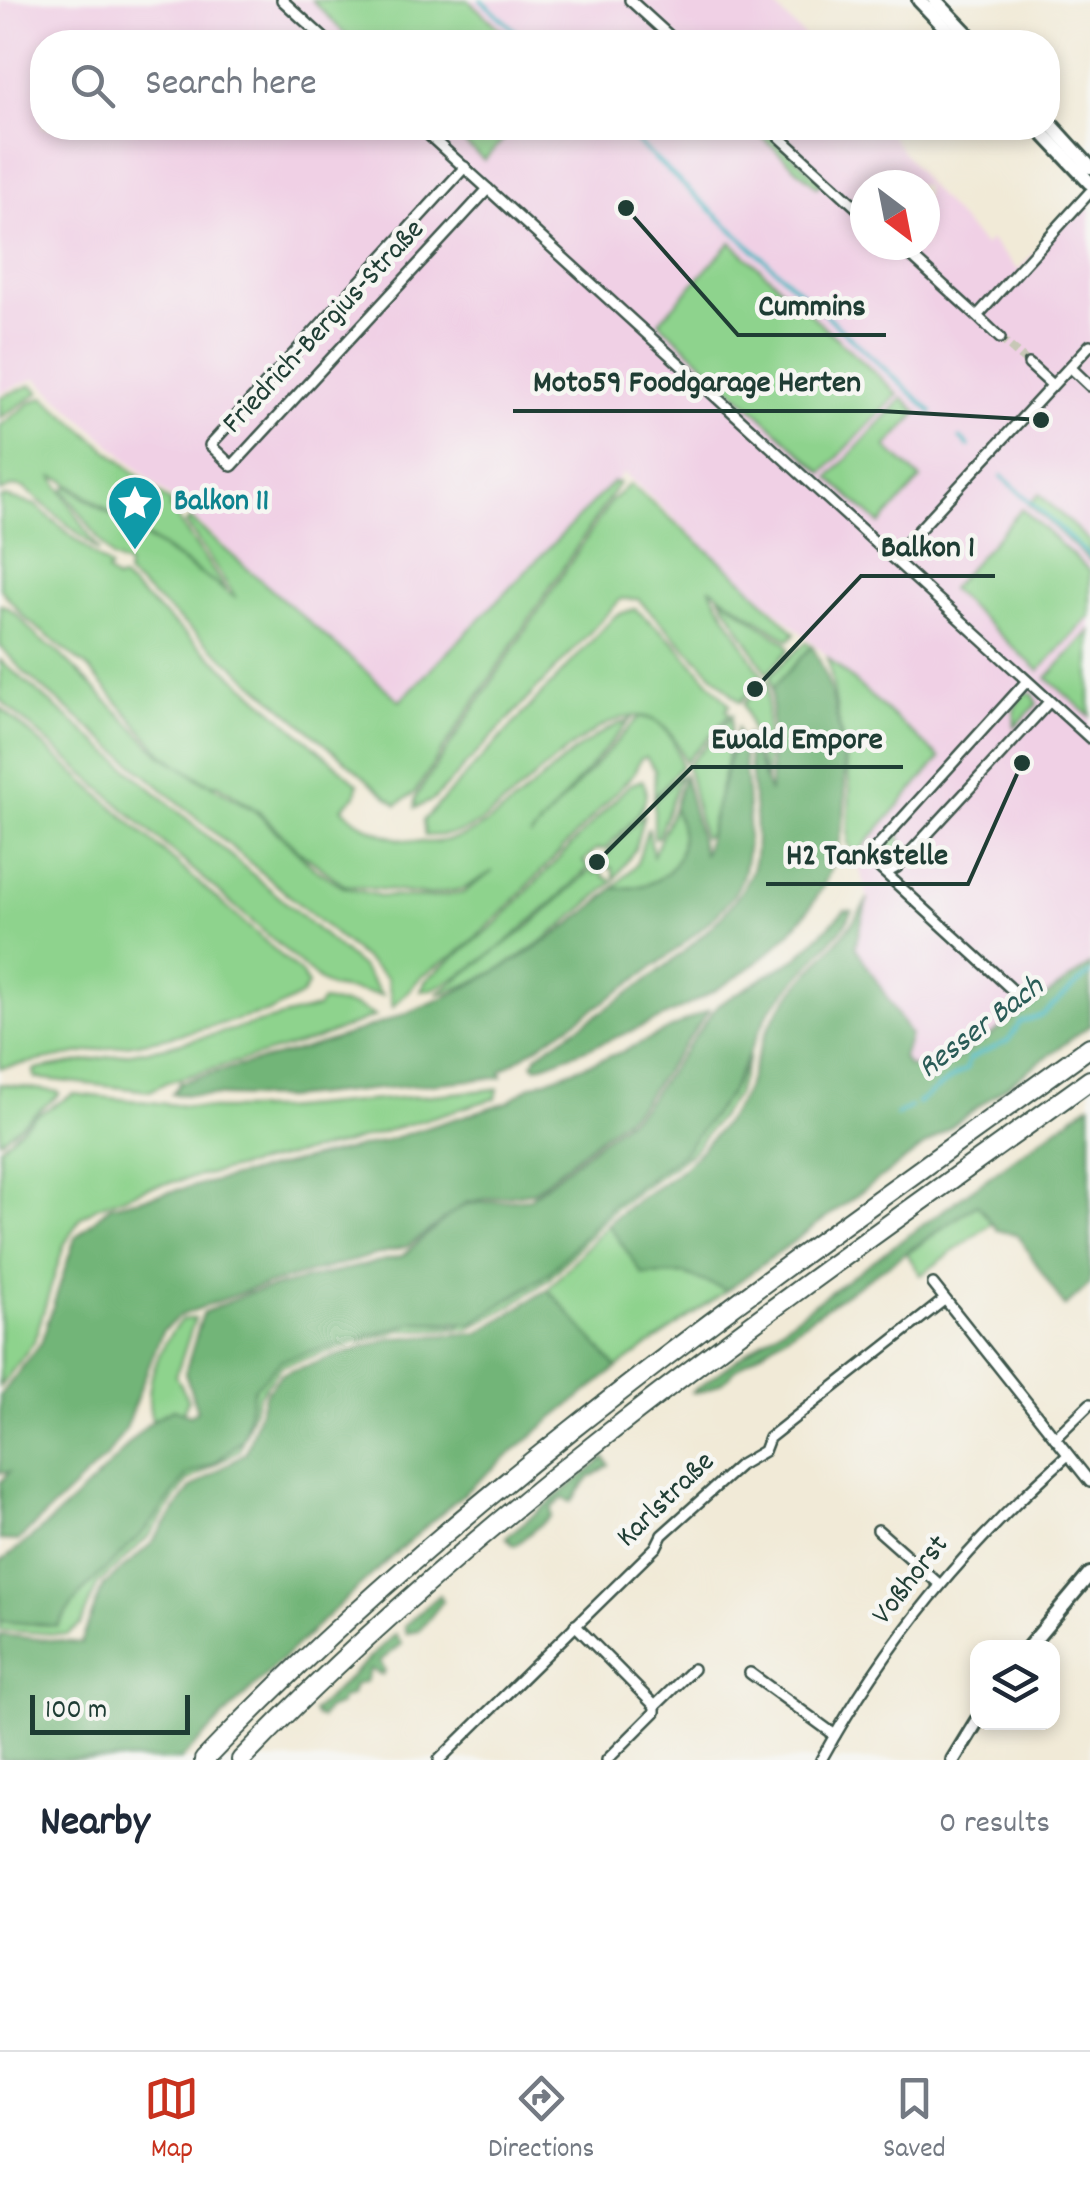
<!DOCTYPE html>
<meta charset="utf-8">
<style>
:root{--surface:#fff;--page:#f2f2f3;--text:#1f2937;--muted:#747a83;--line:#e0e1e3;--accent:#c8321e}
body{margin:0;font-family:Dekko,sans-serif;background:var(--page);color:var(--text)}
.controls{position:absolute;right:30px;bottom:30px;display:grid;overflow:hidden;border-radius:20px;box-shadow:0 5px 15px #0003}
.controls button{width:90px;height:90px;display:grid;place-items:center;padding:0;border:0;border-bottom:2px solid var(--line);background:var(--surface);color:var(--text);font:50px sans-serif}
.compass{position:absolute;left:850px;top:170px;width:90px;height:90px;border-radius:50%;background:var(--surface);box-shadow:0 5px 15px #0003;rotate:148deg}
.scale{position:absolute;left:30px;bottom:25px;width:160px;box-sizing:border-box;padding-left:10px;border:5px solid #1f3d34;border-top:0;font-size:28px;line-height:35px;white-space:nowrap;color:#1f3d34;-webkit-text-stroke:8px #f6f6f2;paint-order:stroke}
.list{margin:0;padding:0;list-style:none}
h2{display:flex;justify-content:space-between;align-items:center;height:130px;margin:0;padding:0 40px;font-size:42px}
h2 small{font-size:32px;font-weight:400;color:var(--muted)}
.icon{flex:none;width:55px;height:55px;fill:none;stroke:currentColor;stroke-width:2;stroke-linecap:round;stroke-linejoin:round}
.map{position:relative;flex:none;width:1090px;height:1760px;overflow:hidden}
.search{position:absolute;background:var(--surface);box-shadow:0 5px 15px #0003;left:30px;right:30px;top:30px;height:110px;display:flex;align-items:center;gap:25px;box-sizing:border-box;padding:0 35px;border-radius:40px;color:var(--muted);font-size:38px}
.sheet{height:290px;background:var(--surface)}
nav{display:flex;justify-content:space-around;align-items:center;box-sizing:border-box;height:140px;border-top:2px solid var(--line);background:var(--surface);font-size:28px;color:var(--muted)}
nav a{display:grid;justify-items:center;gap:5px}
nav .on{color:var(--accent)}
.map>svg:first-child{display:block}
.built{fill:#f0d0e5;fill-rule:evenodd}
.green{fill:#8ed38d;stroke:#568860;stroke-width:2.5}
.forest{fill:#72b578;stroke:#487956;stroke-width:2.5}
.lines{fill:none;stroke-linecap:round;stroke-linejoin:round}
.stream{stroke:#49b8c1;stroke-width:4}
.street-tunnel{stroke:#c7c7b6;stroke-width:9;stroke-dasharray:9 4.5;stroke-linecap:butt}
.street-casing{stroke:#3e574c;stroke-width:14}
.secondary-casing{stroke:#3e574c;stroke-width:18}
.highway-casing{stroke:#3e574c;stroke-width:22}
.street{stroke:#fff;stroke-width:9}
.secondary{stroke:#fff;stroke-width:12}
.highway{stroke:#fff;stroke-width:18}
.labels{text-anchor:middle;dominant-baseline:central;stroke-width:9;stroke-linejoin:round;paint-order:stroke}
.street-label{font-size:30px;fill:#1f3d34;stroke:#f6f6f2}
.culture-label{font-size:30px;font-weight:bold;fill:#0d838f;stroke:#f6f6f2;text-anchor:start}
.water-label{font-size:32px;font-style:italic;fill:#2a5c57;stroke:#f6f6f2}
.leader{fill:none;stroke:#1f3d34;stroke-width:4}
.callout-dot{fill:#1f3d34;stroke:#f6f6f2;stroke-width:4}
.callout-label{font-size:32px;text-anchor:middle;font-weight:bold;fill:#1f3d34;stroke:#f6f6f2;stroke-width:9;stroke-linejoin:round;paint-order:stroke}
</style>
<div class="map">
<svg width="1090" height="1760" viewBox="0 0 1090 1760">
<rect width="100%" height="100%" fill="#f6f6f2"/>
<filter id="ink" filterUnits="userSpaceOnUse"><feTurbulence type="fractalNoise" baseFrequency=".01" numOctaves="2"/><feDisplacementMap in="SourceGraphic" scale="20" xChannelSelector="R" yChannelSelector="G"/><feConvolveMatrix kernelMatrix="1 2 1 2 8 2 1 2 1" color-interpolation-filters="sRGB"/></filter>
<filter id="wash" filterUnits="userSpaceOnUse"><feTurbulence type="fractalNoise" baseFrequency=".0048" numOctaves="4" result="noise"/><feDisplacementMap in="SourceGraphic" scale="40" xChannelSelector="R" yChannelSelector="G"/><feGaussianBlur stdDeviation="2.25" result="paint"/><feColorMatrix in="noise" values="0 0 0 0 0 0 0 0 0 0 0 0 0 0 0 0 0 1.4 0 .05"/><feComposite in="paint" operator="in"/></filter>
<g filter="url(#wash)">
<rect width="100%" height="100%" fill="#f1ead7"/>
<path class="built" d="M 0,0 L 768,0 L 810,42 L 42,42 L 42,128 L 891,128 L 888,132 L 927,184 L 984,246 L 990,240 L 1018,270 L 1090,194 L 1090,965 L 940,1071 L 908,1066 L 903,1058 L 909,1035 L 855,946 L 868,899 L 856,855 L 940,758 L 624,473 L 404,707 L 36,378 L 0,393 ZM 865,185 L 925,185 L 925,245 L 865,245 Z"/>
<g class="green">
<path d="M 312,0 L 468,0 L 515,42 L 353,42 Z"/>
<path d="M 447,128 L 514,128 L 484,160 Z"/>
<path d="M 752,128 L 763,128 L 822,182 L 817,187 Z"/>
<path d="M 731,242 L 898,394 L 823,473 L 659,322 Z"/>
<path d="M 32,385 L 40,392 L 0,418 L 0,397 Z"/>
<path d="M 44,397 L 172,504 L 170,508 L 226,590 L 63,480 L 53,477 L 99,551 L 24,488 L 14,486 L 0,492 L 0,426 L 31,402 Z"/>
<path d="M 903,398 L 918,412 L 886,447 L 921,479 L 880,524 L 829,478 Z"/>
<path d="M 613,482 L 619,483 L 415,792 L 397,805 L 127,575 L 128,566 L 112,558 L 64,490 L 67,486 L 236,598 L 186,523 L 190,519 L 400,701 Z"/>
<path d="M 630,484 L 745,582 L 795,633 L 789,640 L 709,587 L 763,677 L 740,702 L 638,599 L 621,599 L 433,800 L 415,808 L 415,798 L 611,501 Z"/>
<path d="M 1039,494 L 1090,542 L 1090,561 L 1029,504 Z"/>
<path d="M 5,497 L 35,505 L 110,568 L 107,572 L 116,580 L 121,578 L 358,784 L 356,795 L 342,808 C 376,842 436,854 479,828 C 534,795 569,742 631,719 L 530,837 L 639,717 C 665,718 677,743 681,766 L 654,798 L 655,770 L 646,757 L 640,759 L 634,773 L 501,914 L 463,949 L 422,976 L 393,1007 L 387,978 L 26,674 L 0,646 L 0,604 C 23,612 32,640 54,648 L 161,755 L 255,811 L 314,868 L 343,887 L 381,896 L 429,898 L 463,893 L 493,871 L 463,889 L 428,895 L 344,885 L 298,850 L 258,811 L 219,785 L 203,782 L 163,754 L 88,668 L 25,618 L 0,588 L 0,499 Z"/>
<path d="M 1022,509 L 1090,571 L 1090,616 L 1039,671 L 950,589 Z"/>
<path d="M 719,595 L 786,643 L 789,650 L 767,673 Z"/>
<path d="M 635,609 L 673,641 L 730,705 L 726,710 L 730,714 L 685,762 C 643,638 527,801 470,828 C 457,835 440,836 425,836 L 423,821 L 616,615 Z"/>
<path d="M 1090,631 L 1090,716 L 1047,678 Z"/>
<path d="M 806,642 L 812,646 L 772,689 L 770,675 Z"/>
<path d="M 828,658 L 940,758 L 856,855 L 848,844 L 850,788 Z"/>
<path d="M 0,660 L 297,912 L 361,967 L 382,995 L 330,987 L 320,981 L 0,700 Z"/>
<path d="M 765,680 L 768,683 L 766,781 L 744,704 Z"/>
<path d="M 1023,693 L 1033,694 L 1037,704 L 1015,727 L 1014,709 Z"/>
<path d="M 0,707 L 302,974 L 308,985 L 302,995 L 272,1011 L 165,1038 L 0,1068 Z"/>
<path d="M 732,716 L 726,766 L 708,836 L 703,838 L 687,766 Z"/>
<path d="M 681,774 L 658,837 L 654,838 L 654,801 Z"/>
<path d="M 642,780 C 658,805 621,831 605,849 L 596,849 L 583,862 L 589,867 C 559,899 461,988 421,991 L 426,980 L 496,924 L 629,785 Z"/>
<path d="M 674,808 C 697,856 666,891 614,888 L 637,863 L 648,827 L 653,856 Z"/>
<path d="M 644,813 L 635,849 L 615,879 L 612,868 L 603,867 L 608,852 Z"/>
<path d="M 895,834 L 901,837 L 897,859 L 886,863 L 880,852 Z"/>
<path d="M 601,869 L 604,877 L 614,881 C 565,926 502,979 437,994 L 530,926 L 591,870 L 596,874 Z"/>
<path d="M 322,1001 L 355,1006 L 375,1016 L 317,1039 L 167,1082 L 150,1091 L 35,1078 L 34,1070 L 165,1047 L 317,1008 Z"/>
<path d="M 750,1056 L 736,1095 L 692,1152 L 614,1209 L 549,1279 L 512,1305 L 468,1329 L 401,1330 L 281,1366 L 259,1395 L 239,1450 L 187,1482 L 150,1535 L 98,1584 L 80,1625 L 67,1635 L 0,1630 L 0,1621 L 58,1626 L 80,1594 L 146,1530 L 187,1475 L 215,1463 L 243,1439 L 254,1389 L 281,1360 L 416,1322 L 459,1326 L 516,1296 L 550,1272 L 612,1205 L 682,1154 L 730,1093 Z"/>
<path d="M 0,1084 L 59,1092 L 59,1095 L 0,1141 Z"/>
<path d="M 498,1089 L 496,1098 L 340,1145 L 146,1188 L 97,1207 L 81,1217 L 64,1245 L 34,1342 L 0,1387 L 0,1147 L 35,1116 L 74,1094 L 214,1109 L 280,1109 Z"/>
<path d="M 977,1204 L 992,1223 L 921,1275 L 907,1254 Z"/>
<path d="M 608,1224 L 644,1275 L 684,1274 L 727,1290 L 617,1368 L 548,1289 Z"/>
<path d="M 195,1318 L 176,1376 L 188,1399 L 183,1413 L 174,1409 L 152,1420 C 142,1386 159,1346 181,1320 Z"/>
</g>
<g class="forest">
<path d="M 812,646 C 831,679 838,718 843,756 C 868,948 688,1012 537,1067 L 533,1064 L 537,1055 C 595,1014 747,927 755,856 C 759,818 749,772 746,733 L 770,793 L 772,689 Z"/>
<path d="M 737,729 C 748,761 755,854 738,887 C 712,938 554,1034 501,1071 L 502,1077 L 286,1098 L 172,1094 L 180,1083 C 226,1067 274,1059 320,1044 C 427,1010 531,965 614,888 C 666,891 697,856 674,808 L 684,775 L 704,855 Z"/>
<path d="M 868,899 L 855,946 L 910,1035 L 903,1058 L 908,1066 L 940,1071 L 1090,965 L 1090,1025 L 727,1290 L 684,1274 L 643,1275 L 608,1224 C 634,1197 668,1185 693,1158 C 712,1138 738,1110 748,1084 C 757,1059 762,1036 777,1013 C 804,972 843,942 868,899 Z"/>
<path d="M 845,910 L 852,911 L 844,926 L 769,1011 L 730,1093 L 682,1154 L 612,1205 L 550,1272 L 473,1323 L 416,1322 L 281,1360 L 254,1389 L 243,1438 L 215,1463 L 187,1475 L 146,1530 L 80,1594 L 57,1626 L 0,1621 L 0,1562 C 34,1538 91,1486 121,1453 C 138,1434 149,1419 174,1409 L 190,1415 L 197,1411 L 185,1373 L 203,1313 L 249,1293 L 402,1256 L 453,1212 L 468,1204 L 530,1198 L 643,1107 L 718,1005 L 798,957 Z"/>
<path d="M 710,1009 L 640,1105 L 533,1192 L 467,1202 L 408,1246 L 251,1289 L 179,1316 L 162,1332 L 124,1431 L 107,1456 L 18,1541 L 0,1540 L 0,1483 L 9,1472 L 0,1473 L 0,1396 L 41,1343 L 75,1238 L 110,1206 L 381,1142 L 508,1102 L 530,1086 L 624,1051 Z"/>
<path d="M 1090,1104 L 1090,1284 L 1065,1307 L 1017,1235 L 997,1230 L 977,1204 L 733,1371 C 728,1382 703,1394 692,1392 Z"/>
<path d="M 548,1289 L 617,1368 C 461,1489 318,1619 181,1760 L 0,1760 L 0,1635 L 81,1643 L 103,1586 L 152,1543 L 190,1489 L 246,1452 L 265,1394 L 281,1374 L 392,1338 L 479,1333 Z"/>
<path d="M 605,1458 L 609,1465 L 589,1478 L 571,1502 L 563,1498 L 551,1508 L 551,1516 L 514,1546 L 506,1537 Z"/>
<path d="M 439,1595 L 443,1601 L 419,1631 L 406,1633 L 404,1626 Z"/>
<path d="M 395,1634 L 402,1644 L 380,1661 L 385,1671 L 382,1675 L 370,1669 L 366,1681 L 354,1685 L 351,1696 L 341,1698 L 340,1704 L 327,1709 L 321,1718 L 316,1717 L 313,1712 Z"/>
</g>
<g class="lines">
<g class="stream">
<path d="M 481,0 L 528,42"/>
<path d="M 621,128 L 932,412"/>
<path d="M 960,438 L 969,446"/>
<path d="M 1002,476 L 1090,557"/>
<path d="M 918,1103 C 931,1094 955,1074 966,1070 L 969,1059 L 1008,1041 L 1020,1023 L 1042,1015 L 1090,973"/>
<path d="M 897,1115 L 910,1107"/>
</g>
</g>
</g>
<g filter="url(#ink)">
<g class="lines">
<path class="street-tunnel" d="M 1000,338 L 1029,364"/>
<g class="street-casing">
<g id="street">
<path d="M 282,0 L 328,42"/>
<path d="M 630,0 L 676,42"/>
<path d="M 421,128 L 1090,738"/>
<path d="M 770,128 L 865,215"/>
<path d="M 465,167 L 210,445 L 232,466 L 488,189"/>
<path d="M 899,245 L 977,316 L 1090,192"/>
<path d="M 977,316 L 1000,338"/>
<path d="M 1029,364 L 1052,385"/>
<path d="M 1070,367 L 1090,386"/>
<path d="M 893,558 L 1090,345"/>
<path d="M 886,873 L 897,867 L 1049,702"/>
<path d="M 1019,996 L 871,860 L 873,851 L 1027,681"/>
<path d="M 933,1284 L 1090,1482"/>
<path d="M 1055,1438 L 1090,1404"/>
<path d="M 878,1530 L 938,1583"/>
<path d="M 575,1625 L 655,1706 L 655,1712 L 607,1760"/>
<path d="M 750,1673 L 835,1735"/>
<path d="M 655,1706 L 693,1669"/>
<path d="M 439,1760 L 656,1547 L 662,1535 L 740,1465 L 764,1451 L 769,1438 L 944,1300"/>
<path d="M 821,1760 C 887,1640 966,1546 1068,1455"/>
</g>
</g>
<g class="secondary-casing">
<g id="secondary">
<path d="M 919,0 L 959,42"/>
<path d="M 935,0 L 975,42"/>
<path d="M 1048,121 L 1090,167"/>
<path d="M 1038,128 L 1090,183"/>
<path d="M 1028,1648 L 1090,1574"/>
<path d="M 953,1760 L 978,1719"/>
</g>
</g>
<g class="highway-casing">
<g id="highway">
<path d="M 204,1760 C 467,1484 783,1270 1090,1047"/>
<path d="M 241,1760 C 493,1498 796,1292 1090,1080"/>
</g>
</g>
<use href="#street" class="street"/>
<use href="#secondary" class="secondary"/>
<use href="#highway" class="highway"/>
</g>
</g>
<defs>
<g id="sight-pin" transform="scale(2.875)"><path d="M0 17L-7.5 6A9.5 9.5 0 1 1 7.5 6Z" fill="#0f9aa8" stroke="#f6f6f2"/><path d="M0-6L1.8-2.2L6-1.7L2.9 1.2L3.7 5.4L0 3.3L-3.7 5.4L-2.9 1.2L-6-1.7L-1.8-2.2Z" fill="#fff"/></g>
</defs>
<g fill-rule="evenodd">
<use href="#sight-pin" x="135" y="503"/>
</g>
<g class="labels">
<g class="street-label">
<text transform="translate(325 328) rotate(-47)">Friedrich-Bergius-Straße</text>
<text transform="translate(667 1501) rotate(-44)">Karlstraße</text>
<text transform="translate(912 1581) rotate(-52)">Voßhorst</text>
</g>
<g class="culture-label">
<text x="174" y="503">Balkon 11</text>
</g>
<g class="water-label">
<text transform="translate(982 1029) rotate(-37)">Resser Bach</text>
</g>
</g>
<path class="leader" d="M626 208L738 335H886M1041 420L881 411H513M755 689L861 576H995M597 862L692 767H903M1022 763L968 884H766"/>
<g class="callout-dot">
<circle cx="626" cy="208" r="10"/>
<circle cx="1041" cy="420" r="10"/>
<circle cx="755" cy="689" r="10"/>
<circle cx="597" cy="862" r="10"/>
<circle cx="1022" cy="763" r="10"/>
</g>
<g class="callout-label">
<text x="812" y="315">Cummins</text>
<text x="697" y="391">Moto59 Foodgarage Herten</text>
<text x="928" y="556">Balkon 1</text>
<text x="797" y="748">Ewald Empore</text>
<text x="867" y="864">H2 Tankstelle</text>
</g>
</svg>
<div class="controls">
<button><svg class="icon" aria-label="layers" viewBox="0 0 24 24"><path d="M12 4l9 5-9 5-9-5zM3 14l9 5 9-5"/></svg></button>
</div>
<svg class="compass" viewBox="-18 -18 36 36"><path d="M0-13l5 13h-10z" fill="#e53935"/><path d="M0 13l5-13h-10z" fill="#747a83"/></svg>
<div class="scale">100 m</div>
<div class="search"><svg class="icon" aria-label="search" viewBox="0 0 24 24"><circle cx="10" cy="10" r="6"/><path d="M15 15l6 6"/></svg>Search here</div>
</div>
<section class="sheet">
<h2>Nearby<small>0 results</small></h2>
<ul class="list">
</ul>
</section>
<nav>
<a class="on"><svg class="icon" aria-label="map" viewBox="0 0 24 24"><path d="M3 6l6-2 6 2 6-2v14l-6 2-6-2-6 2zM9 4v14M15 6v14"/></svg>Map</a>
<a><svg class="icon" aria-label="directions" viewBox="0 0 24 24"><path d="M12 3l9 9-9 9-9-9zM9 14v-3h6M13 9l2 2-2 2"/></svg>Directions</a>
<a><svg class="icon" aria-label="saved" viewBox="0 0 24 24"><path d="M7 4h10v16l-5-4-5 4z"/></svg>Saved</a>
</nav>
